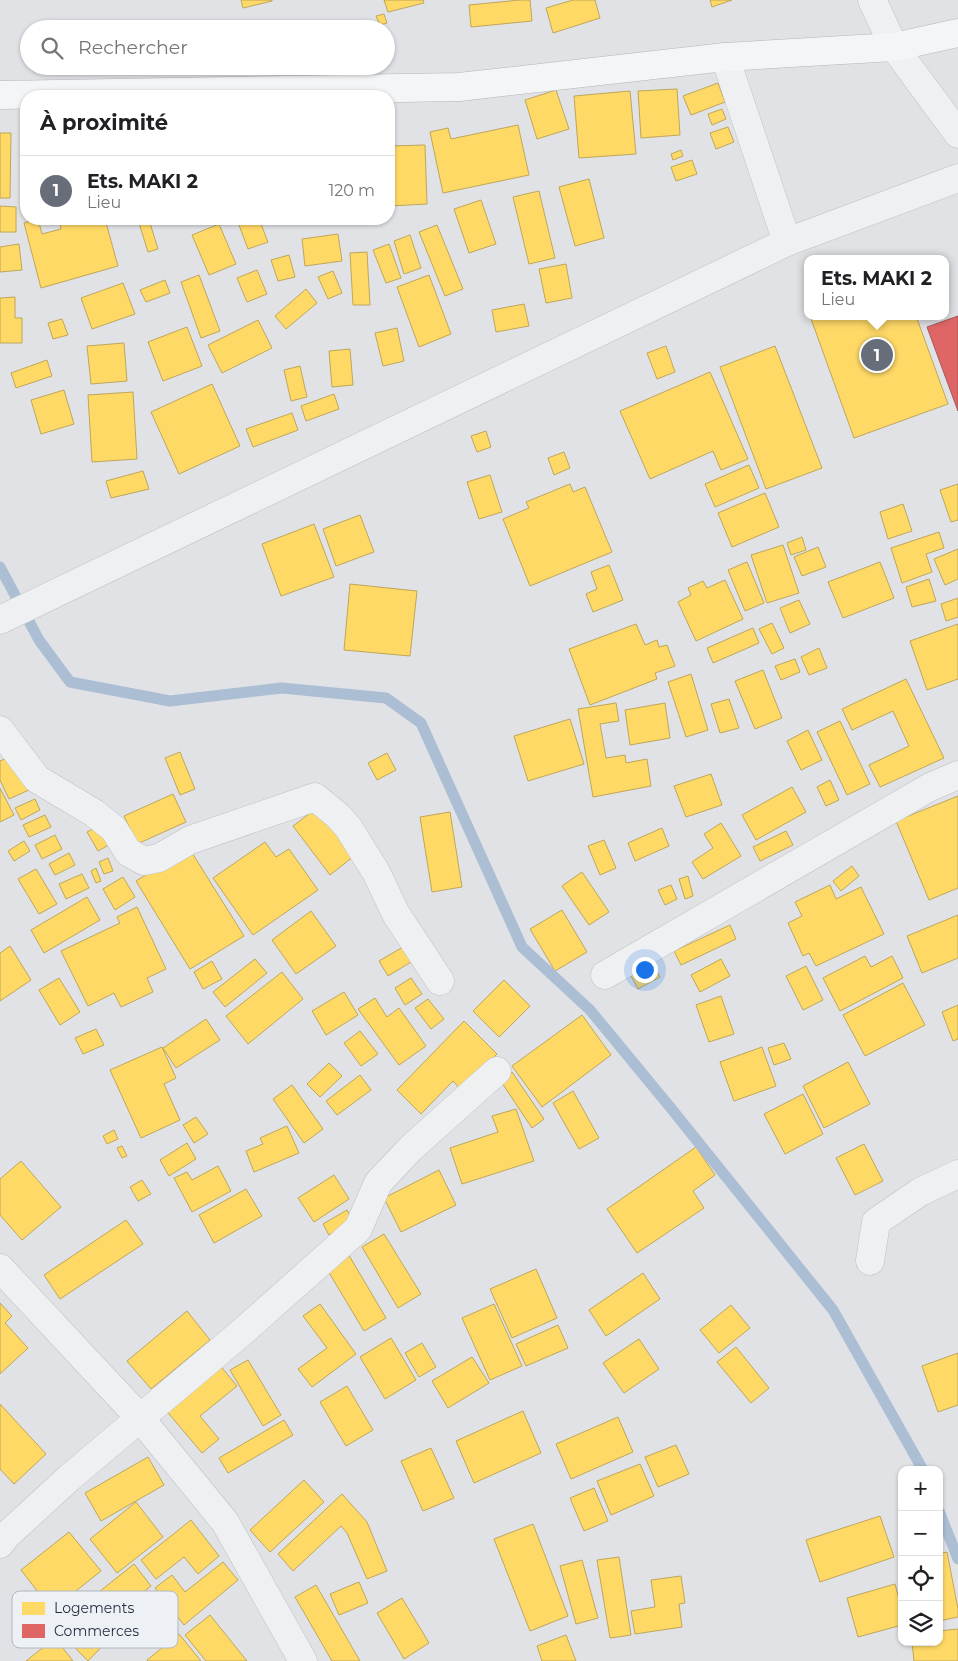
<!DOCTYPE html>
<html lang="fr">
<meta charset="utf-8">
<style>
:root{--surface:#fff;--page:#f2f2f2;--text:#202124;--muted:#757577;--line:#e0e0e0;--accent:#676e7a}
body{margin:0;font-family:Montserrat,sans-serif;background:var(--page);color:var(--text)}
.controls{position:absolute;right:15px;bottom:15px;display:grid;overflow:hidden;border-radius:10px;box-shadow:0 1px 4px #0004}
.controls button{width:45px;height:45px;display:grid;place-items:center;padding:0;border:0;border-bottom:1px solid var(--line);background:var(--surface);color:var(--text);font:25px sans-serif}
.you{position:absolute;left:644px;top:969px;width:18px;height:18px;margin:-12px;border:4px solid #fff;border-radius:50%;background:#1a73e8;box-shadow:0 0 0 8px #1a73e833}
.badge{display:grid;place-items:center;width:32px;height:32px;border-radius:50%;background:var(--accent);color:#fff;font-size:16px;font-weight:700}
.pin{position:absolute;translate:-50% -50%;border:2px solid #fff;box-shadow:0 1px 5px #0006}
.popup{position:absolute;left:804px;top:255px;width:145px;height:65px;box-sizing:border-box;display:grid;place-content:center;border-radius:10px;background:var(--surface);filter:drop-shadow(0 1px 4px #0005);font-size:16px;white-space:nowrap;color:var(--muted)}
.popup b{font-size:19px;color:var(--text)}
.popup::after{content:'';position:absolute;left:50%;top:100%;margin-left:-10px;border:10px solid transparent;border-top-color:var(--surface)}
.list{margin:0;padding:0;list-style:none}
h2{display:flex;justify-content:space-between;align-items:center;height:65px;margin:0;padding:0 20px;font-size:21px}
h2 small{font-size:16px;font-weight:400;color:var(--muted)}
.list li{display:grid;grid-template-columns:32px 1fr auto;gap:15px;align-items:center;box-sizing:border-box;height:70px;padding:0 20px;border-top:1px solid var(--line)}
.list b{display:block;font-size:19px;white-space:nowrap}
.list p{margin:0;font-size:16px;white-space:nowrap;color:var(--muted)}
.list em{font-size:16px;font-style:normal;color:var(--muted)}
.icon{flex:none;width:28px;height:28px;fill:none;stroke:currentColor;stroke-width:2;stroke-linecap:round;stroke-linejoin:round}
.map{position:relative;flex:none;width:958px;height:1661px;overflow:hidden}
.search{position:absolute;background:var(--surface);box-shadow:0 1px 4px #0004;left:20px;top:20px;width:375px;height:55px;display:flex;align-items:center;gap:12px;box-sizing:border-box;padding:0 18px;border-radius:28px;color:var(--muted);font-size:19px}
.panel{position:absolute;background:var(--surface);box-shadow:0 1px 4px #0004;left:20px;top:90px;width:375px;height:135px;border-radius:20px}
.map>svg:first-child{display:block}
.homes{fill:#ffd966;stroke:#bea65b}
.shops{fill:#e06666;stroke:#a8565b}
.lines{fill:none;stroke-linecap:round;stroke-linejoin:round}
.stream{stroke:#acbed4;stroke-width:11}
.minor-casing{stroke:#bec0c3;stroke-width:29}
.highway-casing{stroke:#b2b5ba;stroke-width:29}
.minor{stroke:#eff0f2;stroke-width:28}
.highway{stroke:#f4f5f6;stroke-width:28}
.key{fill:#edf1f6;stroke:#b1b7bf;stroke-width:1}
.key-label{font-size:14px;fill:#262f40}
</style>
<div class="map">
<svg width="958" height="1661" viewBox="0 0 958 1661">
<rect width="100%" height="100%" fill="#e0e2e5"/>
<g class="homes">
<path d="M 241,0 L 272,0 L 272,1 L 243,8 Z"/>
<path d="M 384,0 L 423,0 L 424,3 L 388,12 Z"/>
<path d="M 520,0 L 530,0 L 532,21 L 471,27 L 469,5 Z"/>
<path d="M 573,0 L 595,0 L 600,18 L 553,33 L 546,8 Z"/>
<path d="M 710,0 L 732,0 L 712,7 Z"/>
<path d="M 384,14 L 387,23 L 380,25 L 376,16 Z"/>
<path d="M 718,83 L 725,102 L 691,115 L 683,96 Z"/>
<path d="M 677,89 L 680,135 L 641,138 L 638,91 Z"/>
<path d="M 556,90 L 569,129 L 537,139 L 525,100 Z"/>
<path d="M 630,91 L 636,154 L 579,158 L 574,96 Z"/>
<path d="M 722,109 L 726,119 L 712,125 L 708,114 Z"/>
<path d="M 518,125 L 529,175 L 443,193 L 430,132 L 448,128 L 451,139 Z"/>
<path d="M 728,127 L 734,142 L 716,149 L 710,133 Z"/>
<path d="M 0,133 L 11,133 L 10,198 L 0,198 Z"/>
<path d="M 25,143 L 26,143 L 26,201 Z"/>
<path d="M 425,145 L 427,204 L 389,206 L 389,146 Z"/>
<path d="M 681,150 L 683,156 L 673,160 L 671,154 Z"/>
<path d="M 692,160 L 697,174 L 676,181 L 671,167 Z"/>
<path d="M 589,179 L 604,238 L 575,246 L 559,187 Z"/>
<path d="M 539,191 L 555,258 L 529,264 L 513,197 Z"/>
<path d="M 481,200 L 496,244 L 469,253 L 454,209 Z"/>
<path d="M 0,206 L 16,207 L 16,232 L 0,232 Z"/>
<path d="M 38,219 L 42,234 L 61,229 L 59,219 L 105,219 L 118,266 L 41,288 L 24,223 Z"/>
<path d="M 256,219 L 259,219 L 268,242 L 248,249 L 239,225 Z"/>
<path d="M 149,220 L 158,249 L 148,252 L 139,223 Z"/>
<path d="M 219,224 L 236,264 L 209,275 L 192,235 Z"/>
<path d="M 437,225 L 463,289 L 445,296 L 419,232 Z"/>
<path d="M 338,234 L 342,261 L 305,266 L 302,239 Z"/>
<path d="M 410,235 L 421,268 L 404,274 L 394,241 Z"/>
<path d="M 19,244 L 22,270 L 0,272 L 0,247 Z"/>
<path d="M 389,244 L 401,278 L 386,283 L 373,250 Z"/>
<path d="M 367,252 L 370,305 L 353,305 L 350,253 Z"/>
<path d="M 289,255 L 295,277 L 278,281 L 271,260 Z"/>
<path d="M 566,264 L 572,298 L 546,303 L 539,269 Z"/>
<path d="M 257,270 L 267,294 L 247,302 L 237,278 Z"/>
<path d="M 333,271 L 342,293 L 328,299 L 318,277 Z"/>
<path d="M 199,275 L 220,331 L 201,338 L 181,282 Z"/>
<path d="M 429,275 L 451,334 L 419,347 L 397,287 Z"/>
<path d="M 165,280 L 170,293 L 146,302 L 140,290 Z"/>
<path d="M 123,283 L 135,314 L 92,329 L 81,298 Z"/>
<path d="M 306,289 L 317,303 L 286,329 L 275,316 Z"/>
<path d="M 15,297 L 15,318 L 22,318 L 22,343 L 0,343 L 0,298 Z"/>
<path d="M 524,304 L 529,326 L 496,332 L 492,310 Z"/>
<path d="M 810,316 L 916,316 L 948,404 L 854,438 Z"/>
<path d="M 62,319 L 68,335 L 53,339 L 48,323 Z"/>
<path d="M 258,320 L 272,348 L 222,373 L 208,345 Z"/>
<path d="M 187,327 L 202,366 L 163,381 L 148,342 Z"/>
<path d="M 397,328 L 404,361 L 383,366 L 375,333 Z"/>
<path d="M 124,343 L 127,381 L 91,384 L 87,346 Z"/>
<path d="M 666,346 L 675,372 L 657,379 L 647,353 Z"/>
<path d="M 775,346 L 822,468 L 766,489 L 720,367 Z"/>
<path d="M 350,349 L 353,385 L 332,387 L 329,351 Z"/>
<path d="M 47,360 L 52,376 L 16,388 L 11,373 Z"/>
<path d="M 300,366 L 307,397 L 291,401 L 284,370 Z"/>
<path d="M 710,372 L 748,459 L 721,470 L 713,451 L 650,479 L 620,411 Z"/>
<path d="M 212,384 L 240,446 L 179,474 L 151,412 Z"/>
<path d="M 64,390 L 74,424 L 41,434 L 31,400 Z"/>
<path d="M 133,392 L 137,459 L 92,462 L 88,395 Z"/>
<path d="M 334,394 L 339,409 L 306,421 L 301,406 Z"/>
<path d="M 292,413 L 298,430 L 253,447 L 246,429 Z"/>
<path d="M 486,431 L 491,447 L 477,452 L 471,436 Z"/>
<path d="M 564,452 L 570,468 L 554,475 L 548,458 Z"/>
<path d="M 749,465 L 759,488 L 715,507 L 705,484 Z"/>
<path d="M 143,471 L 149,489 L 111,498 L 106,481 Z"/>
<path d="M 490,475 L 502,512 L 479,519 L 467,482 Z"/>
<path d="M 570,484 L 573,492 L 585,487 L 612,552 L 530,586 L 503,519 L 529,508 L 526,502 Z"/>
<path d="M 958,484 L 958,520 L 951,522 L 940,490 Z"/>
<path d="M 765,493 L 779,527 L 732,547 L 718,513 Z"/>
<path d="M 903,504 L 912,531 L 888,539 L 880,512 Z"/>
<path d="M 360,515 L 374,552 L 336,566 L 323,529 Z"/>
<path d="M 314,524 L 334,577 L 281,596 L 262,544 Z"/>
<path d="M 939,532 L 944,548 L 926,554 L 932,572 L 902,583 L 891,548 Z"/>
<path d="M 802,537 L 806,550 L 791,555 L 787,543 Z"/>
<path d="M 783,545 L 799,593 L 767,603 L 751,555 Z"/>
<path d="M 818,547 L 826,567 L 802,576 L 794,557 Z"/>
<path d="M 958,549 L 958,579 L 945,585 L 934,559 Z"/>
<path d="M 747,562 L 764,603 L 745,611 L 728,570 Z"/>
<path d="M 880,562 L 894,598 L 843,618 L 828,582 Z"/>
<path d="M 609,565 L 623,600 L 593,612 L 586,594 L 597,589 L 591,572 Z"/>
<path d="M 929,579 L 936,601 L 912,607 L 906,587 Z"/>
<path d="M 725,580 L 743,619 L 696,641 L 678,602 L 691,595 L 688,588 L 703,581 L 707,588 Z"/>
<path d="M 350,584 L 417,591 L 410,656 L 344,650 Z"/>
<path d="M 958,598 L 958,617 L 946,621 L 941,604 Z"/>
<path d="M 799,600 L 810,624 L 790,633 L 780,608 Z"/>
<path d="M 772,623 L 784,648 L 772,654 L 759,629 Z"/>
<path d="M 636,624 L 645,645 L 657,640 L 659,647 L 667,645 L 675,666 L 655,673 L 657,679 L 590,705 L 569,649 Z"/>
<path d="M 958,624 L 958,679 L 927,690 L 910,641 Z"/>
<path d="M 753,628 L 759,643 L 713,663 L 707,648 Z"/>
<path d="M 819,648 L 827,668 L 809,675 L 801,657 Z"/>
<path d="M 795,659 L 800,672 L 781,680 L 775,666 Z"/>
<path d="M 763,670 L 782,718 L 755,729 L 735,681 Z"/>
<path d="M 691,674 L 708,730 L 686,737 L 668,682 Z"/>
<path d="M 906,679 L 944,758 L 880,787 L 869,765 L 909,746 L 893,711 L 852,730 L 842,709 Z"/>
<path d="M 729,699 L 739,728 L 720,733 L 711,704 Z"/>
<path d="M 616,703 L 619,721 L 600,724 L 606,758 L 625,755 L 626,763 L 647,759 L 651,786 L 593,797 L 578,709 Z"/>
<path d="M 665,703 L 670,738 L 630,745 L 625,710 Z"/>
<path d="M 570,719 L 584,764 L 528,781 L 514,736 Z"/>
<path d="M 840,721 L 870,784 L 847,795 L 817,732 Z"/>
<path d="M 808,730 L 822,760 L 801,770 L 787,741 Z"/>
<path d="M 180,752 L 195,789 L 180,795 L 165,758 Z"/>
<path d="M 387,753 L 396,770 L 377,780 L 368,763 Z"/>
<path d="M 14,755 L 29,790 L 9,799 L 0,780 L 0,761 Z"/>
<path d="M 711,774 L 722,805 L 686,817 L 674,786 Z"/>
<path d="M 830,780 L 839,800 L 826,806 L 817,787 Z"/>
<path d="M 792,787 L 806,812 L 756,840 L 742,815 Z"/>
<path d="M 0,788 L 14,815 L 0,822 Z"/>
<path d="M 173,794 L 186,822 L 137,844 L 124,816 Z"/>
<path d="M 958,796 L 958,888 L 929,900 L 896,821 Z"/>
<path d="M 35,799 L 40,810 L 21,820 L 15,808 Z"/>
<path d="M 317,808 L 354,856 L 330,875 L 293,826 Z"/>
<path d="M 450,812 L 462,887 L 432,892 L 420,817 Z"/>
<path d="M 45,815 L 51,827 L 29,837 L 23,825 Z"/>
<path d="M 721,823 L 741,856 L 703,879 L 692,862 L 713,848 L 704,834 Z"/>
<path d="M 102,824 L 114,842 L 98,851 L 87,832 Z"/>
<path d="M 662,828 L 669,846 L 635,861 L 628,843 Z"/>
<path d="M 786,831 L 793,845 L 760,861 L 753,847 Z"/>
<path d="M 55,835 L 62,849 L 42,859 L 35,845 Z"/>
<path d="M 604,840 L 616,868 L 600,875 L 588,846 Z"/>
<path d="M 24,841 L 30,851 L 14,861 L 8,851 Z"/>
<path d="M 265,842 L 276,857 L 289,849 L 318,890 L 253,935 L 213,878 Z"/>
<path d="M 189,848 L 244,936 L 190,969 L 136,881 Z"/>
<path d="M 69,853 L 75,865 L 55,875 L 49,864 Z"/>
<path d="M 108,858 L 113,871 L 104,874 L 99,862 Z"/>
<path d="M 852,866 L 859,876 L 841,891 L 833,881 Z"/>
<path d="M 96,868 L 101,881 L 96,883 L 91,871 Z"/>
<path d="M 36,869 L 57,904 L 39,914 L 18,879 Z"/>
<path d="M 582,872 L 609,912 L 589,925 L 562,886 Z"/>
<path d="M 82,874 L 89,888 L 66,899 L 59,884 Z"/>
<path d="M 688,876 L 693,896 L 685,899 L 679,879 Z"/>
<path d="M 123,877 L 135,897 L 115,910 L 103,889 Z"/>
<path d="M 671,885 L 677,899 L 665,905 L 658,890 Z"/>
<path d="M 830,885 L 836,899 L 861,887 L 884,934 L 816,966 L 809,953 L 803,956 L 788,923 L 802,916 L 795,902 Z"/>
<path d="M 87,897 L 100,920 L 44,953 L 31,930 Z"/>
<path d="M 137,907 L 166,969 L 147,978 L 153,992 L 121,1007 L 114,993 L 88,1006 L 61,951 L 120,923 L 117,917 Z"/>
<path d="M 562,910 L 587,952 L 555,971 L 530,929 Z"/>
<path d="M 311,911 L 336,946 L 296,974 L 272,940 Z"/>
<path d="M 958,915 L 958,958 L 922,973 L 907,936 Z"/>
<path d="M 730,925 L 736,939 L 681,965 L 674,951 Z"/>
<path d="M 10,946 L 31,980 L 0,1001 L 0,953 Z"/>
<path d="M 403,947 L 411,962 L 388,976 L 379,961 Z"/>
<path d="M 865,956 L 871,967 L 892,956 L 903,978 L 840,1011 L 823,978 Z"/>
<path d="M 255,959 L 267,973 L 225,1007 L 213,992 Z"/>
<path d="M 721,959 L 730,976 L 700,992 L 691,975 Z"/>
<path d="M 212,961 L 222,979 L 203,989 L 194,972 Z"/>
<path d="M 653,964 L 660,977 L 638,989 L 631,976 Z"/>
<path d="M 806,966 L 823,1000 L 803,1010 L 786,976 Z"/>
<path d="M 282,972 L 303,999 L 248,1044 L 226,1016 Z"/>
<path d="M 59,978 L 80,1012 L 60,1025 L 39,990 Z"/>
<path d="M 411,978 L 422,994 L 405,1005 L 395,988 Z"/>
<path d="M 504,980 L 530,1006 L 499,1037 L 473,1011 Z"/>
<path d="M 903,983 L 925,1025 L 865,1056 L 843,1015 Z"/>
<path d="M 344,992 L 358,1015 L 326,1035 L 312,1011 Z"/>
<path d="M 721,996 L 734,1034 L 709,1042 L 696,1005 Z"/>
<path d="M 375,998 L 387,1017 L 399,1008 L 426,1046 L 399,1065 L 358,1009 Z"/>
<path d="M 428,999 L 444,1019 L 431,1029 L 415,1008 Z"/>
<path d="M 958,1005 L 958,1039 L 953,1041 L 942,1012 Z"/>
<path d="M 582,1015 L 611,1055 L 542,1107 L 512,1066 Z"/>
<path d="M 206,1019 L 220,1040 L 176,1068 L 163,1048 Z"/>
<path d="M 464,1021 L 497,1054 L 461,1090 L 453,1081 L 421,1114 L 397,1090 Z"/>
<path d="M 96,1029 L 104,1045 L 83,1054 L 75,1038 Z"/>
<path d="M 360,1031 L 378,1054 L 361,1066 L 344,1043 Z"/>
<path d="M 784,1043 L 791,1059 L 774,1065 L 768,1048 Z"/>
<path d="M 162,1047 L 176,1078 L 164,1084 L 180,1120 L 141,1138 L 110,1070 Z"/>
<path d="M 762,1047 L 776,1086 L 734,1101 L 720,1062 Z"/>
<path d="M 848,1062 L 870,1104 L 824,1128 L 803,1086 Z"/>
<path d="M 329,1063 L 342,1076 L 320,1097 L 307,1084 Z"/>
<path d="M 512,1072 L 544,1119 L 532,1128 L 500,1080 Z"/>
<path d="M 360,1075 L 371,1090 L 337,1115 L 326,1101 Z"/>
<path d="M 292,1085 L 323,1129 L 304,1143 L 273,1099 Z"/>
<path d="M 573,1091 L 599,1138 L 579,1149 L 553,1103 Z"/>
<path d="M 803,1094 L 823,1134 L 785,1154 L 764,1114 Z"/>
<path d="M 516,1109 L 534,1161 L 462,1184 L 450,1148 L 498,1132 L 492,1116 Z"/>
<path d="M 196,1117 L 208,1134 L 194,1143 L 183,1125 Z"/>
<path d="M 287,1126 L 299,1153 L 254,1172 L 246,1151 L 263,1144 L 260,1138 Z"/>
<path d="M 114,1130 L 118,1139 L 107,1144 L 103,1136 Z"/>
<path d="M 187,1143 L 196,1159 L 169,1176 L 160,1160 Z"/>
<path d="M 864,1144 L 883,1181 L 855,1195 L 836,1158 Z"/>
<path d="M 122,1146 L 127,1156 L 122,1158 L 117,1148 Z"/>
<path d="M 696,1147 L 715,1175 L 693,1191 L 704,1208 L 637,1253 L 607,1209 Z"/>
<path d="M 21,1161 L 61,1207 L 22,1240 L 0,1215 L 0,1179 Z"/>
<path d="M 218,1166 L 231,1191 L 192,1212 L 174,1178 L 187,1172 L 192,1180 Z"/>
<path d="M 439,1170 L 456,1205 L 401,1232 L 384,1198 Z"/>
<path d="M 334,1175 L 349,1199 L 314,1222 L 298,1198 Z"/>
<path d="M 142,1180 L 151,1194 L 138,1201 L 130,1187 Z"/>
<path d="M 246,1189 L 262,1216 L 214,1243 L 199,1215 Z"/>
<path d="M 347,1210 L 353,1221 L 329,1235 L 323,1224 Z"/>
<path d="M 126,1220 L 143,1244 L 60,1299 L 44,1275 Z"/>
<path d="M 384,1234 L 421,1294 L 398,1308 L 362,1247 Z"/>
<path d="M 347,1252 L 386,1318 L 364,1331 L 325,1266 Z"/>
<path d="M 536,1269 L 557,1318 L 512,1338 L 490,1289 Z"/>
<path d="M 643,1273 L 660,1299 L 606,1336 L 589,1310 Z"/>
<path d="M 0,1303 L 12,1316 L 5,1323 L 28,1348 L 0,1374 Z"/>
<path d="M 320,1304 L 356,1354 L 312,1387 L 298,1369 L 327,1348 L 303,1316 Z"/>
<path d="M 494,1304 L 522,1366 L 490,1380 L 462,1318 Z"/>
<path d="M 731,1305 L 750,1328 L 719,1353 L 700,1330 Z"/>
<path d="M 187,1311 L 210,1340 L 151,1389 L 127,1361 Z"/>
<path d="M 558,1325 L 568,1348 L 526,1366 L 516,1344 Z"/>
<path d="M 391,1338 L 416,1380 L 385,1399 L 360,1357 Z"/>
<path d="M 639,1339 L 659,1369 L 624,1393 L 603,1363 Z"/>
<path d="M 422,1343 L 436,1367 L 419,1377 L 405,1353 Z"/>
<path d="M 736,1347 L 769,1388 L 751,1403 L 717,1362 Z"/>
<path d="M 958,1353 L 958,1405 L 938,1412 L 922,1366 Z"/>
<path d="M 472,1357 L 489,1383 L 448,1408 L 432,1381 Z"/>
<path d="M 248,1360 L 281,1415 L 263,1426 L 230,1370 Z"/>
<path d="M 218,1363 L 237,1386 L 200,1416 L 219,1439 L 202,1453 L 164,1408 Z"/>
<path d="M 347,1386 L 373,1430 L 346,1446 L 320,1402 Z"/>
<path d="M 0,1404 L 46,1454 L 14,1484 L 0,1469 Z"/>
<path d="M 523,1411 L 541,1453 L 474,1483 L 456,1441 Z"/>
<path d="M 618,1417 L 633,1452 L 571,1479 L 556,1444 Z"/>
<path d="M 284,1420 L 293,1435 L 228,1473 L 219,1458 Z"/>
<path d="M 676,1445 L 689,1474 L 658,1487 L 645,1457 Z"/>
<path d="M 431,1448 L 454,1498 L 423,1511 L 401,1461 Z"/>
<path d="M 148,1457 L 164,1485 L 101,1521 L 85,1493 Z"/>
<path d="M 640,1464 L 654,1496 L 611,1515 L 597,1481 Z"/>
<path d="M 304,1480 L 324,1502 L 270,1552 L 250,1530 Z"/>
<path d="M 594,1488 L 608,1521 L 584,1531 L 570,1498 Z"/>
<path d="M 342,1494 L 367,1522 L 387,1571 L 367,1579 L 347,1533 L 341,1526 L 293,1571 L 278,1554 Z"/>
<path d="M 136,1502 L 163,1537 L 117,1573 L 90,1539 Z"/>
<path d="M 880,1516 L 894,1557 L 820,1582 L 806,1540 Z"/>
<path d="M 191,1520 L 219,1556 L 198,1574 L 184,1557 L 156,1579 L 141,1560 Z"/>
<path d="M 533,1524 L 568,1616 L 530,1631 L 494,1539 Z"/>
<path d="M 69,1532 L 101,1571 L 52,1610 L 21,1570 Z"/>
<path d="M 947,1552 L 958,1609 L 958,1617 L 939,1621 L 939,1554 Z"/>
<path d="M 619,1557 L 631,1635 L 610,1638 L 597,1560 Z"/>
<path d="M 582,1560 L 598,1618 L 576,1624 L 560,1566 Z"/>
<path d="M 223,1562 L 238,1580 L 184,1625 L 155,1588 L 172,1575 L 185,1592 Z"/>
<path d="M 134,1564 L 151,1586 L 116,1614 L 99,1592 Z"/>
<path d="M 681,1576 L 685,1603 L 679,1604 L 682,1627 L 635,1634 L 631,1611 L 655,1607 L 651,1580 Z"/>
<path d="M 359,1582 L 368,1603 L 339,1615 L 330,1594 Z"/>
<path d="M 895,1584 L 902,1610 L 902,1625 L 858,1637 L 847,1598 Z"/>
<path d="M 316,1585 L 360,1661 L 332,1661 L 295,1597 Z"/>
<path d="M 402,1598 L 429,1643 L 404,1659 L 377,1613 Z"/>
<path d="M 78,1600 L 113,1635 L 88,1661 L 53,1625 Z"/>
<path d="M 210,1615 L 247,1661 L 206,1661 L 185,1635 Z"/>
<path d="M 958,1629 L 958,1661 L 914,1661 L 912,1642 L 939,1642 L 939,1631 Z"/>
<path d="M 179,1634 L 201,1661 L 148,1661 L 147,1660 Z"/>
<path d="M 566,1635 L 576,1661 L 542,1661 L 537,1646 Z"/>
<path d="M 55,1638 L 73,1661 L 26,1661 Z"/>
</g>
<path class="shops" d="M 958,316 L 958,411 L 927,327 Z"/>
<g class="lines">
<g class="stream">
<path d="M 0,567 L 39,640 L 70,682 L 170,701 L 282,688 L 386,698 L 421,723 L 522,947 L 590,1010 L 670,1107 L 833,1310 L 923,1470"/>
<path d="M 939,1511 L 958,1559"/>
</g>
<g class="minor-casing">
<g id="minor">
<path d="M 872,0 L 894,47 L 958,134"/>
<path d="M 725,57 L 787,242"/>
<path d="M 0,620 L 787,242 L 958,178"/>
<path d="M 0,730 L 37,779 L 94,813 L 114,829 L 128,852 L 144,861 L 159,858 L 190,840 L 315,797 L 337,815 L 348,827 L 376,872 L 396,914 L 440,981"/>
<path d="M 605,975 L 930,787 L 958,775"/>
<path d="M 870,1261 L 876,1222 L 920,1192 L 958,1174"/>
<path d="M 0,1268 L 140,1418 L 225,1522 L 303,1661"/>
<path d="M 0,1544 L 7,1535 L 69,1478 L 241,1333 L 358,1229 L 378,1183 L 411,1148 L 497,1071"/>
</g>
</g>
<g class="highway-casing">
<path id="highway" d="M 0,95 L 459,87 L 725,57 L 894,47 L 958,33"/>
</g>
<use href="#minor" class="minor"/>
<use href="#highway" class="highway"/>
</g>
<rect x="12" y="1591" width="166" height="57" rx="8" class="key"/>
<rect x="22" y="1602" width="23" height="13" fill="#ffd966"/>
<rect x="22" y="1624" width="23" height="14" fill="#e06666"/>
<g class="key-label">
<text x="54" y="1613">Logements</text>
<text x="54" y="1636">Commerces</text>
</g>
</svg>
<div class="controls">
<button>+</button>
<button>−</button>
<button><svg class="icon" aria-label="locate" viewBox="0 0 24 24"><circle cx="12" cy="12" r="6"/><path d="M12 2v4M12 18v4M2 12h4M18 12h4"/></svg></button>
<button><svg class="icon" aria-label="layers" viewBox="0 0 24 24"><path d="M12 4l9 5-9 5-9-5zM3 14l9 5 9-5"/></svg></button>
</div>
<div class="you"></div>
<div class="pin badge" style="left:877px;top:355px">1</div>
<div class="popup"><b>Ets. MAKI 2</b>Lieu</div>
<div class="search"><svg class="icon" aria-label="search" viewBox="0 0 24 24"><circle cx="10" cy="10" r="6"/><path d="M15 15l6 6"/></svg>Rechercher</div>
<section class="panel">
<h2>À proximité<small></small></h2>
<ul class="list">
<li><span class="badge">1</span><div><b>Ets. MAKI 2</b><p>Lieu</p></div><em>120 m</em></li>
</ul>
</section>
</div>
